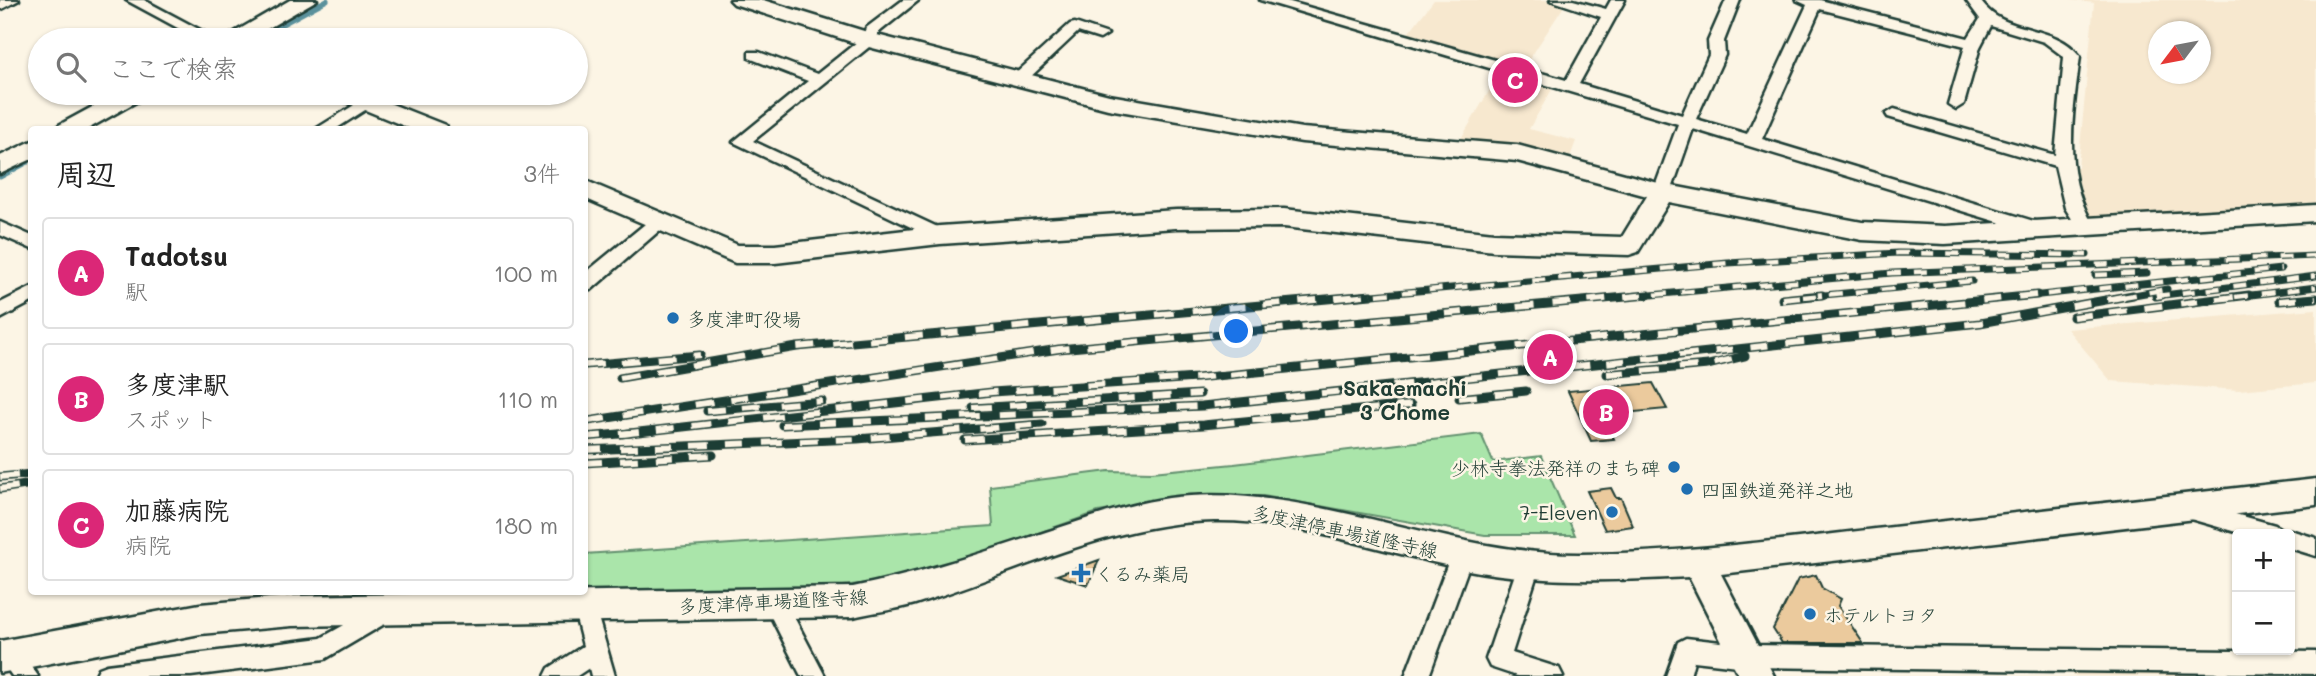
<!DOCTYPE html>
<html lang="ja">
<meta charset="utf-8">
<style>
:root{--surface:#fff;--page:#f2f2f2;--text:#222;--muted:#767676;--line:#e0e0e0;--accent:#db2777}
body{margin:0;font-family:Mali,"Klee One",sans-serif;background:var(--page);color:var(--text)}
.controls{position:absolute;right:21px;bottom:21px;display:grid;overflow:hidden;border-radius:7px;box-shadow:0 2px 5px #0004}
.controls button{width:63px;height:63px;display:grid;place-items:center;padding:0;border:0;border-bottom:2px solid var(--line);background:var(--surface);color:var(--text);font:35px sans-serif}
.compass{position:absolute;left:2148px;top:21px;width:63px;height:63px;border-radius:50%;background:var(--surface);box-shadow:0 2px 5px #0004;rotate:238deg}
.you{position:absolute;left:1237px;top:332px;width:24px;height:24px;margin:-18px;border:5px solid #fff;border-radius:50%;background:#1a73e8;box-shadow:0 0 0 10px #1a73e833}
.badge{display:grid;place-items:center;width:46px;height:46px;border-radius:50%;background:var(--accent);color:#fff;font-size:23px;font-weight:700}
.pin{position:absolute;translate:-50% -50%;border:4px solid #fff;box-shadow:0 2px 7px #0006}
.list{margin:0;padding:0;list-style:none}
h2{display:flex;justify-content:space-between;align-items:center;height:91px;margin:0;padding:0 28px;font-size:30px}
h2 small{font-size:23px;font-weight:400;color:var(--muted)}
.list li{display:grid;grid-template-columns:46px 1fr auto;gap:21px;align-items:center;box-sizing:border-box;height:112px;margin:0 14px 14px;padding:0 14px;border:2px solid var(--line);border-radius:7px}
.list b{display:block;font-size:26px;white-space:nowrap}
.list p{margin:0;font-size:23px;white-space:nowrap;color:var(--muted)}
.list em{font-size:23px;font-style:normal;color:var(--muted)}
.icon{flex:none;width:38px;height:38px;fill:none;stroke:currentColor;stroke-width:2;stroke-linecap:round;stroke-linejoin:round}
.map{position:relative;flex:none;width:2316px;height:676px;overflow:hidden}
.search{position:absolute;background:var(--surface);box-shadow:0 2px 5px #0004;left:28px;top:28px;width:560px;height:77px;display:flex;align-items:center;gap:18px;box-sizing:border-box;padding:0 24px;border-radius:38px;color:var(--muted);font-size:26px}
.panel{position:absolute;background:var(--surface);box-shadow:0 2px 5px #0004;left:28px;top:126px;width:560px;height:469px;border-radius:7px}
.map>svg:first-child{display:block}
.built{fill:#f7e8cf;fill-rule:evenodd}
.green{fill:#aae5aa;stroke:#64916f;stroke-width:2}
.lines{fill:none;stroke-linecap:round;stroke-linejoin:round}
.stream{stroke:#5a919c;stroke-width:5}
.building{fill:#ebca9d;stroke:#1f3d34;stroke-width:2}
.street-casing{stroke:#1f3d34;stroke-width:5}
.secondary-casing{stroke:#1f3d34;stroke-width:5}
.street{fill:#fcf5e5;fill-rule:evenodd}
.secondary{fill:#fcf5e5;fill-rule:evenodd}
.rail-far1-casing{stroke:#1f3d34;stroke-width:7}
.rail-casing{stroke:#1f3d34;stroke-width:9}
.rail-far1{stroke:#fcf5e5;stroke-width:4.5;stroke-dasharray:13;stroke-linecap:butt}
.rail{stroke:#fcf5e5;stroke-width:6;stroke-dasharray:18;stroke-linecap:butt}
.poi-dot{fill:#1f6fb2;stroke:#fcf5e5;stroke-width:2.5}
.labels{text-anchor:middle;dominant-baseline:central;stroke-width:5;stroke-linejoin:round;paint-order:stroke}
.poi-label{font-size:19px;fill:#1f3d34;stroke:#fcf5e5;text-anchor:start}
.street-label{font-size:19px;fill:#1f3d34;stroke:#fcf5e5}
.neighbourhood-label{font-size:21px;font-weight:bold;fill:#1f3d34;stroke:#fcf5e5}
</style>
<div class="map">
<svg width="2316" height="676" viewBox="0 0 2316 676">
<rect width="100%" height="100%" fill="#fcf5e5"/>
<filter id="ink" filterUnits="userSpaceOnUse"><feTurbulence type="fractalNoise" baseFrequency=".0143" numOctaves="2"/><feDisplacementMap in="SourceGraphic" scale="14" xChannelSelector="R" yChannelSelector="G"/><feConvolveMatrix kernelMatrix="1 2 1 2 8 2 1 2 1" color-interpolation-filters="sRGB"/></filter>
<g filter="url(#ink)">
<g class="built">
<path d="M 1434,0 L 1545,0 L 1564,6 L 1523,69 L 1554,86 L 1529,129 L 1576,141 L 1569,160 L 1459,142 L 1505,64 L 1406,36 Z"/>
<path d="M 2070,0 L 2316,0 L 2316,207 L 2095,218 L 2084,213 L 2076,197 L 2074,167 L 2078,167 L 2094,3 ZM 2158,32 L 2200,32 L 2200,74 L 2158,74 Z"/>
<path d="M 2316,309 L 2316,383 L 2239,390 L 2111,381 L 2067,329 Z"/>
<path d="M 2072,670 L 2243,673 L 2247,676 L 2072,676 Z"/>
</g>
<path class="green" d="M 1481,434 L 1493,462 L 1541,456 L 1575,535 L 1485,535 L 1263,496 L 1204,496 L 1098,512 L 941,567 L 892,580 L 810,590 L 289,594 L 584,592 L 585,554 L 993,526 L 990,486 L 1109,471 L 1152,472 L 1234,464 Z"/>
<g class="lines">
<g class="stream">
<path d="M 253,40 L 327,0"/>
<path d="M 136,102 L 153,93"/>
<path d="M 0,177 L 28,162"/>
</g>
</g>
<g class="building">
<path d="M 1653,383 L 1667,409 L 1602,415 L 1614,439 L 1591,441 L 1568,391 Z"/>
<path d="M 1611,488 L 1616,498 L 1621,498 L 1633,526 L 1605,530 L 1587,491 Z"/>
<path d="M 1099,560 L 1088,585 L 1057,575 Z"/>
<path d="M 1816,575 L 1822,588 L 1841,599 L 1838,606 L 1863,643 L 1782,643 L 1773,629 L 1798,579 Z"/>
</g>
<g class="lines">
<g class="street-casing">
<g id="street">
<path d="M 0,0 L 19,0 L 0,10 Z"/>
<path d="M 126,0 L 144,0 L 219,40 L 200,40 Z"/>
<path d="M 903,0 L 919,0 L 878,33 L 874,43 L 753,141 L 946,231 L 949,235 L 946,239 L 940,241 L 733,142 L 808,81 L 749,58 L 749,52 L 759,52 L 817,74 L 862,38 L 866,28 Z"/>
<path d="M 1260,0 L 1283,0 L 1566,80 L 1601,17 L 1550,0 L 1573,0 L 1606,9 L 1611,0 L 1625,0 L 1579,84 L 1682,115 L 1709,55 L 1708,41 L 1726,0 L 1740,0 L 1724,41 L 1725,55 L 1696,119 L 1747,134 L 1807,5 L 1796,0 L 1820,0 L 1968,38 L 1980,19 L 1966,0 L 1980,0 C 2003,36 2054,22 2080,56 C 2073,115 2061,173 2094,226 L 2085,232 L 2079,230 L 2065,208 L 2055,166 L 1888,117 L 1886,114 L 1894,109 L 2055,155 L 2064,57 L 2044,42 L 1991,26 L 1980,47 L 1964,104 L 1956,109 L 1948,104 L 1965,46 L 1820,9 L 1762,139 L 2047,225 L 2050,229 L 2047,233 L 2041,235 L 1693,129 L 1671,192 L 1662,198 L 1656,196 L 1653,192 L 1678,124 Z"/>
<path d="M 1075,23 L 1108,34 L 1100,39 L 1078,32 L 1025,82 L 1013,82 L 1013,76 L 1070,24 Z"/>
<path d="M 367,97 L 373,99 L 373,105 L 334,130 L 314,130 Z"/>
<path d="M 662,213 L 671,219 L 668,223 L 591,290 L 584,291 L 584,274 L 656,215 Z"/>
<path d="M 0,222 L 32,236 L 32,249 L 0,235 Z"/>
<path d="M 32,287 L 32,302 L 0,319 L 0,303 Z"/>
<path d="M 2188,501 L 2275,525 L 2285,532 L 2290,530 L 2316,538 L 2316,556 L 2290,548 L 2290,534 L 2243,534 L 2180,516 L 2177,510 L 2180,504 Z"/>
<path d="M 1462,546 L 1470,548 L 1473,555 L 1429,676 L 1405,676 L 1451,555 L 1454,548 Z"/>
<path d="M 1529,555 L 1537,558 L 1540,565 L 1512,653 L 1559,668 L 1563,676 L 1517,676 L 1490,667 L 1486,659 L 1518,565 L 1521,558 Z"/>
<path d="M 776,595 L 784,598 L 825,676 L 801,676 L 765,605 L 768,598 Z"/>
<path d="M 584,597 L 592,600 L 595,607 L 615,676 L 591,676 L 589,668 L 577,676 L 545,676 L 549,668 L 583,646 L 573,607 L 576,600 Z"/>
<path d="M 385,602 L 393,605 L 397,612 L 393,619 L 325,659 L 191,676 L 95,676 L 99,668 L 107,665 L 321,638 Z"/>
<path d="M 1686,638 L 1747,645 L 2316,652 L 2316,674 L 1747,667 L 1694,661 L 1690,676 L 1666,676 L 1678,642 Z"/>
<path d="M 10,644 L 18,647 L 38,676 L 12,676 L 0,659 L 2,647 Z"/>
</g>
</g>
<g class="secondary-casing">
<g id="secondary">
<path d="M 290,0 L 317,0 L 248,40 L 221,40 Z"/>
<path d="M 730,0 L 763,0 L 877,35 L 1109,95 L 1302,128 L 1517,145 L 1662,184 L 1862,222 L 1945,226 L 2316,205 L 2316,221 L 1945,244 L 1862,240 L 1669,202 L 1638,252 L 1629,255 L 1494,251 L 1284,227 L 1176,228 L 940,244 L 775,263 L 735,263 L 584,198 L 584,180 L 738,245 L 775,245 L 940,226 L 1176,210 L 1284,209 L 1494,233 L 1622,237 L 1647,196 L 1517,161 L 1302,142 L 1108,109 L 861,45 L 734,4 Z"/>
<path d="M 118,93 L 147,93 L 143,98 L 86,130 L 55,130 L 59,125 Z"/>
<path d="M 332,93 L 364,93 L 445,125 L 449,130 L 414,130 L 336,98 Z"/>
<path d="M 32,141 L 32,159 L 0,174 L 0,156 Z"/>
<path d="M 2316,479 L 2316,505 L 1721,574 L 1774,676 L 1739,676 L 1689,577 C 1612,581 1538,584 1463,569 C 1384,553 1293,519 1214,521 C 1110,523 1013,574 915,604 C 895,610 873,612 853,617 L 292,626 L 200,634 L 0,673 L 0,641 L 200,604 L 292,596 L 853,587 C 919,574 982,553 1046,532 C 1087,519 1127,504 1169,498 C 1303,480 1443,555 1581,554 C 1686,553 1789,539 1893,527 C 2034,511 2175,495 2316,479 Z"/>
</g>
</g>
<use href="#street" class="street"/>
<use href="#secondary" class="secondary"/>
<g class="rail-far1-casing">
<g id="rail-far1">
<path d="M 2095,275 L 2147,273"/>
<path d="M 2156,296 L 2316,276"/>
<path d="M 1351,297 L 1728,263 L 1898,253 L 2087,255"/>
<path d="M 1629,297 L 1892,273 L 2316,256"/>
<path d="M 1803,297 L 1972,281"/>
<path d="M 2021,297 L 2281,269"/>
<path d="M 2123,297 L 2167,289"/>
<path d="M 2235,297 L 2316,287"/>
</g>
</g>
<g class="rail-casing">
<g id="rail">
<path d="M 2156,296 L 2162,295"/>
<path d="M 1782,299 L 1822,295"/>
<path d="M 2279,301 L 2316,298"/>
<path d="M 2073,317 L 2249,295"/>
<path d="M 585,365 L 700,355"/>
<path d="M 1607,374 L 1708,365 L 1745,356"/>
<path d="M 620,378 L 797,347 L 1371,295"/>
<path d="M 1459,398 L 1526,391"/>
<path d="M 973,408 L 1200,394"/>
<path d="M 707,411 L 822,401"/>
<path d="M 588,421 L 1059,349 L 1648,295"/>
<path d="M 782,425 L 1202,406 L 1980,323 L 2133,295"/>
<path d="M 621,434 L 992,392 L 1196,378 L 2037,295"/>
<path d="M 584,437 L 631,433"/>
<path d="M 965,440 L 1203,425 L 1411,405"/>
<path d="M 584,450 L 857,439 L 1042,424"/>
<path d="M 584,463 L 713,455"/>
<path d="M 0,477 L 32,474"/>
<path d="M 0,489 L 32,484"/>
</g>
</g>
<use href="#rail-far1" class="rail-far1"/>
<use href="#rail" class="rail"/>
</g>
</g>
<g class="poi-dot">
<circle cx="673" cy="318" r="7"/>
<circle cx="1674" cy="467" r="7"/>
<circle cx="1687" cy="489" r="7"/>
<circle cx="1612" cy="512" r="7"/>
<path d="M1077.5 562.5h7v7h7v7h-7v7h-7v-7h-7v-7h7z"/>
<circle cx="1810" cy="614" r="7"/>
</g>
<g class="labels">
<g class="poi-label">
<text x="687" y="318">多度津町役場</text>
<text x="1660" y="467" text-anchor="end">少林寺拳法発祥のまち碑</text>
<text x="1701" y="489">四国鉄道発祥之地</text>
<text x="1598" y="512" text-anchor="end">7-Eleven</text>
<text x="1095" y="573">くるみ薬局</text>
<text x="1824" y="614">ホテルトヨタ</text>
</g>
<g class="street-label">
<text transform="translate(1345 531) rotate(12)">多度津停車場道隆寺線</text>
<text transform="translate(773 601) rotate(-3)">多度津停車場道隆寺線</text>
</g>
<g class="neighbourhood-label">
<text x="1405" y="387">Sakaemachi<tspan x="1405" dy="24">3 Chome</tspan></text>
</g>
</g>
</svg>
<div class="controls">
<button>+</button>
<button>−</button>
</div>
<svg class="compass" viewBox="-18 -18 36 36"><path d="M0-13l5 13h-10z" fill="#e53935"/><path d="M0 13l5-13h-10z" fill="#767676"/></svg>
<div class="you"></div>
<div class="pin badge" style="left:1550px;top:357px">A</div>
<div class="pin badge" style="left:1606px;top:412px">B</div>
<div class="pin badge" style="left:1515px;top:80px">C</div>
<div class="search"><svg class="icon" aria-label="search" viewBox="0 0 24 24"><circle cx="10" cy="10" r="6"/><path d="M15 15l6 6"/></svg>ここで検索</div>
<section class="panel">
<h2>周辺<small>3件</small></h2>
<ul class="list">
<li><span class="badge">A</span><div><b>Tadotsu</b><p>駅</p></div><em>100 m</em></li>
<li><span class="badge">B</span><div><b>多度津駅</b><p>スポット</p></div><em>110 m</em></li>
<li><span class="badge">C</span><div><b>加藤病院</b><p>病院</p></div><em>180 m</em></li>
</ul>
</section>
</div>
